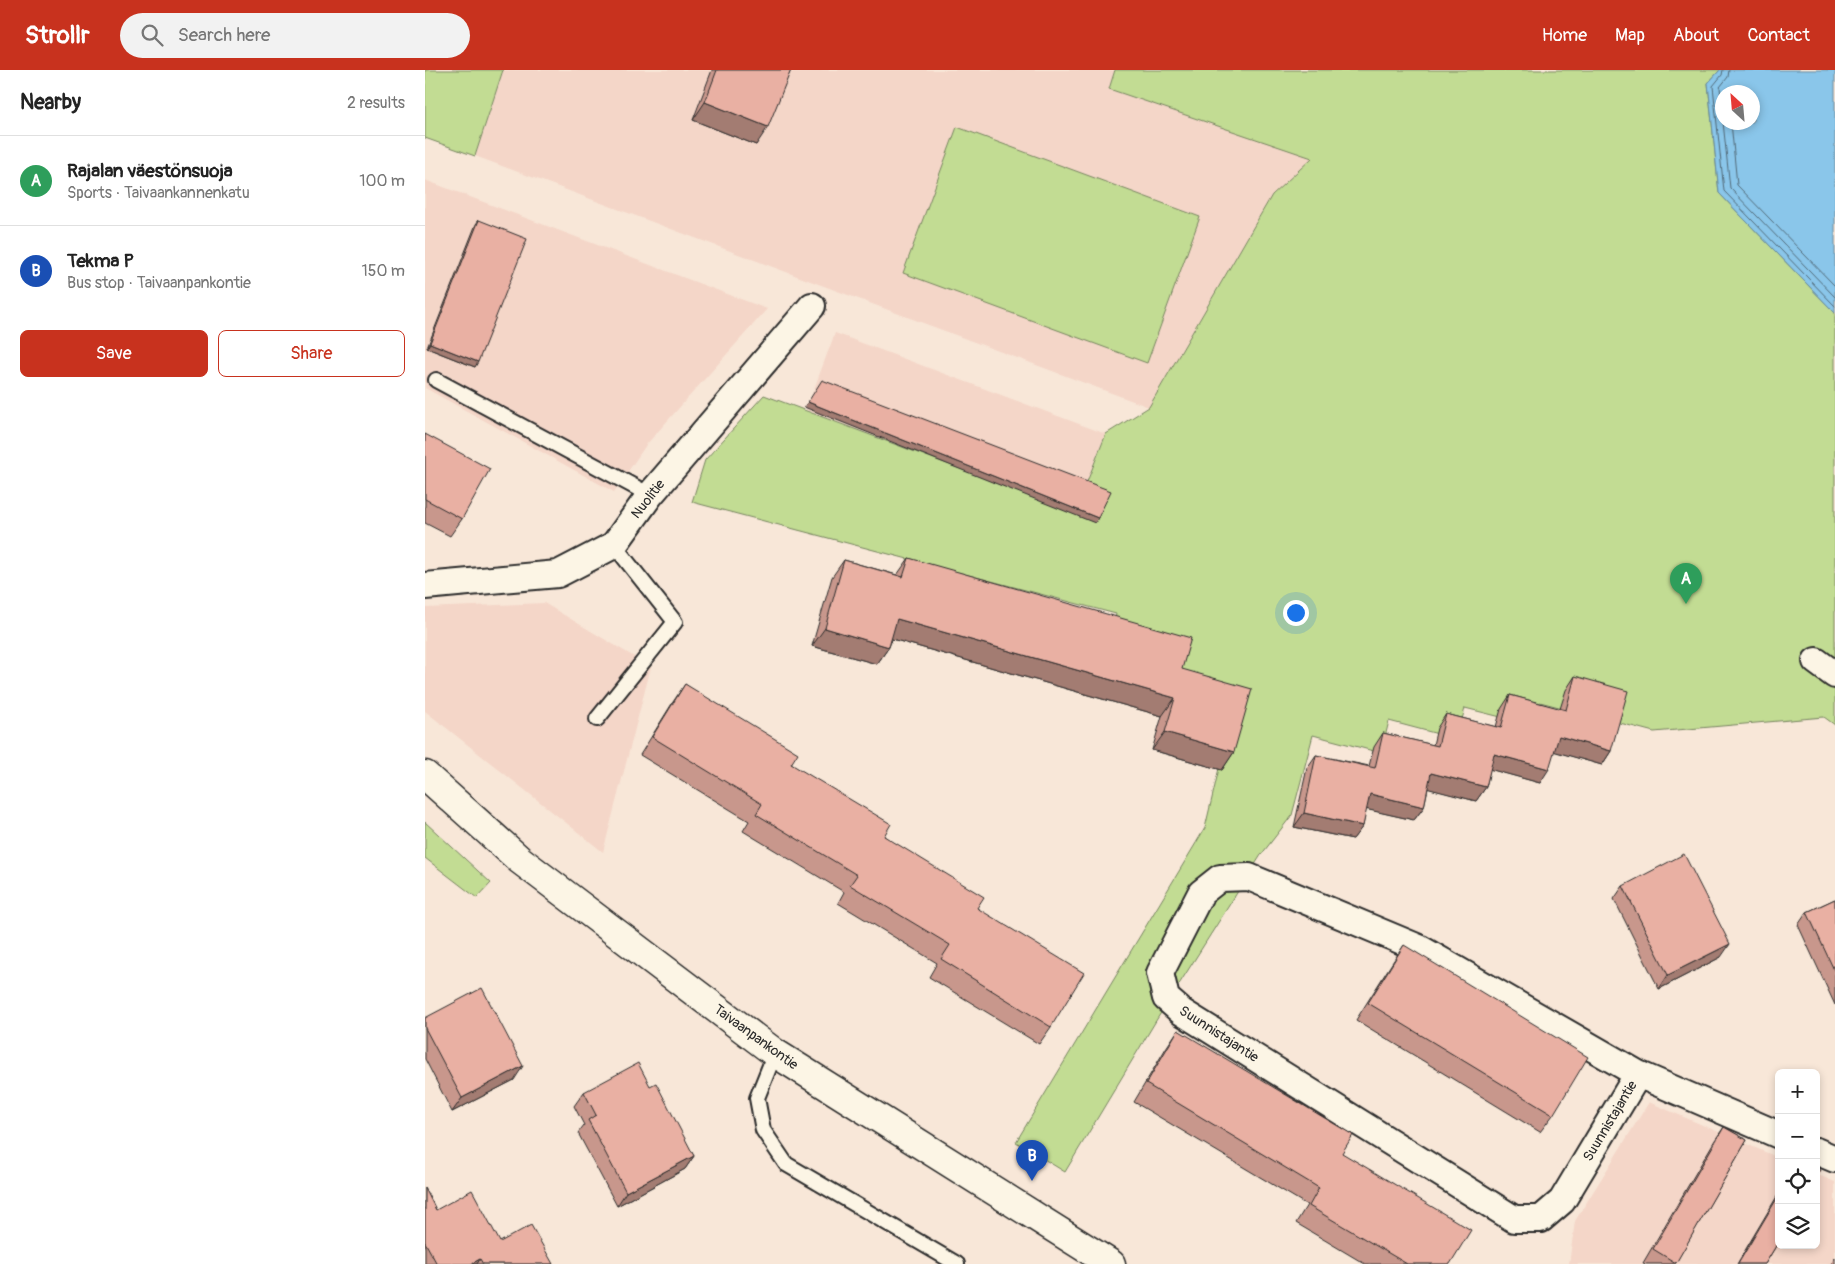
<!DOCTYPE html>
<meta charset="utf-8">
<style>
:root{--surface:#fff;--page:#f2f2f2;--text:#222;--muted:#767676;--line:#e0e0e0;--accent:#c8321e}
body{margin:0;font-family:Pangolin,sans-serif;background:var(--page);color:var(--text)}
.controls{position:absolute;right:15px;bottom:15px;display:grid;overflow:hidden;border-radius:8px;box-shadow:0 2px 8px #0003}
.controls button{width:45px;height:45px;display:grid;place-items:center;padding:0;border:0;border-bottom:1px solid var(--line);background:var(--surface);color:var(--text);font:25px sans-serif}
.compass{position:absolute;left:1290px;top:15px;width:45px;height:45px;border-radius:50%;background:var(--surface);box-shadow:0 2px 8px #0003;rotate:334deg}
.you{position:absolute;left:870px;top:542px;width:18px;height:18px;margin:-12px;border:4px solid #fff;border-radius:50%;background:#1a73e8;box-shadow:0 0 0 8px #1a73e833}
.badge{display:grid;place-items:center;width:32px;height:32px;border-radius:50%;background:var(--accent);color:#fff;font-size:16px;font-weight:700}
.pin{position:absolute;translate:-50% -41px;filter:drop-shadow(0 1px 2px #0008)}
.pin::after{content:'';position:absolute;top:26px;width:18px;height:15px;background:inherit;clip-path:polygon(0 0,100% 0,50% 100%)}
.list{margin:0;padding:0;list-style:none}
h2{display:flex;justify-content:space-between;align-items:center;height:65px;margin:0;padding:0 20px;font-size:21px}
h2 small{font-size:16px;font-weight:400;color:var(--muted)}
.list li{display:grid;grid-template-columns:32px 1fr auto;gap:15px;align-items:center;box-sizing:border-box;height:90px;padding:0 20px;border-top:1px solid var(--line)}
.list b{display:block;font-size:19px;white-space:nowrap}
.list p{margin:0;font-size:16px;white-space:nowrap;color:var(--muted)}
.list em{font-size:16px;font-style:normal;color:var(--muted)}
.actions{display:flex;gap:10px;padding:15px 20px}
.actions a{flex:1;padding:11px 0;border:1px solid var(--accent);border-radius:8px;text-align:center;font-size:18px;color:var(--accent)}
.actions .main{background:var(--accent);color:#fff}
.icon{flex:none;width:28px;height:28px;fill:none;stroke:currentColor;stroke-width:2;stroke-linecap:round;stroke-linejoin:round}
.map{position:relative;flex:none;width:1410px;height:1194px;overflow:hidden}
header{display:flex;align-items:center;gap:30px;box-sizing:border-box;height:70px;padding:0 25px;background:var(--accent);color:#fff}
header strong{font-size:24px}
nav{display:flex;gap:28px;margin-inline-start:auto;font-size:18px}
.search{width:350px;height:45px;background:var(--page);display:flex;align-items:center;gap:12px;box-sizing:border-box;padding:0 18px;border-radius:28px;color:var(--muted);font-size:19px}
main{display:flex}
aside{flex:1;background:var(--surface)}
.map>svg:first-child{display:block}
.built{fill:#f4d6c8}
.green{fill:#c2dc93;stroke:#76845f}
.water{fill:#8ac6ea;stroke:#64889e;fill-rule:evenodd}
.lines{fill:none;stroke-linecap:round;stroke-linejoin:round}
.shore{stroke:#516977;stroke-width:1}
.lane-casing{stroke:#2b2b2b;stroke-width:18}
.street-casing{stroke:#2b2b2b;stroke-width:30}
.secondary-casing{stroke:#2b2b2b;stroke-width:31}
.lane{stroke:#fcf5e5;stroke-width:14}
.street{stroke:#fcf5e5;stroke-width:26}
.secondary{stroke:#fcf5e5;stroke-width:28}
.wall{fill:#c8978c;stroke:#2b2b2b}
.shaded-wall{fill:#a37b72;stroke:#2b2b2b}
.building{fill:#e9b0a3;stroke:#2b2b2b}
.labels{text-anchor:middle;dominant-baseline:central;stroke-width:4;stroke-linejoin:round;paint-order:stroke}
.street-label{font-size:14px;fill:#2b2b2b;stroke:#fcf5e5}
</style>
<header>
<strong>Strollr</strong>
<div class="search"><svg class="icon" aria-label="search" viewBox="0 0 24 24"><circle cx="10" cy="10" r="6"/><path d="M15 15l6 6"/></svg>Search here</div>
<nav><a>Home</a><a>Map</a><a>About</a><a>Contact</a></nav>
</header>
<main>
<aside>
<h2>Nearby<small>2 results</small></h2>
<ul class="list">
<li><span class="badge" style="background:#2e9e5b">A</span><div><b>Rajalan väestönsuoja</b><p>Sports · Taivaankannenkatu</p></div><em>100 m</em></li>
<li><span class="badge" style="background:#1a4fb4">B</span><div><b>Tekma P</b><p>Bus stop · Taivaanpankontie</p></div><em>150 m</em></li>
</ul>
<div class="actions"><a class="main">Save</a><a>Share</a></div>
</aside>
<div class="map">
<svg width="1410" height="1194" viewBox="0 0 1410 1194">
<rect width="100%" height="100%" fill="#f8e7d8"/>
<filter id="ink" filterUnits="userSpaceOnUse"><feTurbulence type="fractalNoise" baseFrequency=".02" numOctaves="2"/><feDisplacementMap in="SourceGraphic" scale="10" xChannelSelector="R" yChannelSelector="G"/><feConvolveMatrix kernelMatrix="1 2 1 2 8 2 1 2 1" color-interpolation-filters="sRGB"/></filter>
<g filter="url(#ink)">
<g class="built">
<path d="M 78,0 L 690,0 L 684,19 L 888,88 L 847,125 L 724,337 L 50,86 Z"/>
<path d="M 0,110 L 342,239 L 221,375 L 189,422 L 0,318 Z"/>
<path d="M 410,263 L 681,364 L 650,442 L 381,340 Z"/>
<path d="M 119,533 L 226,597 L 178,782 L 0,641 L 0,538 Z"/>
<path d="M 1224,1032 L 1354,1088 L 1354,1175 L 1391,1175 L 1391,1104 L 1410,1112 L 1410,1194 L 1144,1194 L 1150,1151 Z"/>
</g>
<g class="green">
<path d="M 0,0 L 78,0 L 50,86 L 0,68 Z"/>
<path d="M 690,0 L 1295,0 L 1283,13 L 1294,123 L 1410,243 L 1410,655 L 1399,647 L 1229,662 L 1115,632 L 1108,655 L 1040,638 L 1032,669 L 964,651 L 956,683 L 888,665 L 867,745 L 836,785 L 732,949 L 640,1102 L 591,1072 L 780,758 L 807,643 L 684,576 L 691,544 L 267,432 L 280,390 L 339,325 L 650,442 L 681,364 L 724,337 L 847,125 L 887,88 L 684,19 Z"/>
<path d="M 532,57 L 775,147 L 722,293 L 478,203 Z"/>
<path d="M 0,752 L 66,813 L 52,828 L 0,788 Z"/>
</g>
<path class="water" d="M 1295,0 L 1410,0 L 1410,243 L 1294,123 L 1283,13 ZM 1298,22 L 1328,22 L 1328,52 L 1298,52 Z"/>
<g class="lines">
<g class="shore">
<path d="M 1298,0 L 1297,5 L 1288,16 L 1299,121 L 1410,236"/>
<path d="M 1298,47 L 1295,17 L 1303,7 L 1304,0"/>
<path d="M 1298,52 L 1305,118 L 1410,227"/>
<path d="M 1306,52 L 1312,115 L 1410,216"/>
</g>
<g class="lane-casing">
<g id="lane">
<path d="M 11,310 L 225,425"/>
<path d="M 172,649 L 250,552 L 189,475"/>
<path d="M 350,983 L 332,1028 L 338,1060 L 361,1094 L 532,1194"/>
</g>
</g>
<g class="street-casing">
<g id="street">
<path d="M 0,516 L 133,504 L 189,475 L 225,425 L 387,236"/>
<path d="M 1391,591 L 1410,605"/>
<path d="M 1213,1004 L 1137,1131 L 1116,1149 L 1089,1149 L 757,942 L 741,928 L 735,903 L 776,823 L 795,808 L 824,807 L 994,878 L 1213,1004 L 1354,1065"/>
<path d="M 1391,1081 L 1410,1089"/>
</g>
</g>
<g class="secondary-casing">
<path id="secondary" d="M 0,705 L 95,790 L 350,983 L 686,1194"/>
</g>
<use href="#lane" class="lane"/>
<use href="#street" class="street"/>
<use href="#secondary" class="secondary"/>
</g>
<g class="wall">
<path d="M 287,0 L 366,0 L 331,75 L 268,50 Z"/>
<path d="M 54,150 L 50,297 L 2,278 L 51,154 Z"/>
<path d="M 0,364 L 37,449 L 25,466 L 0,453 Z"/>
<path d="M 484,488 L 757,599 L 809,682 L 797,700 L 727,680 L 737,646 L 467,569 L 464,577 L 452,594 L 387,576 L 407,507 L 419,490 L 472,505 Z"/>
<path d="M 1150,606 L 1186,681 L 1177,695 L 1129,681 L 1115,713 L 1065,699 L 1061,717 L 1051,731 L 1003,718 L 999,737 L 989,750 L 941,739 L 938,756 L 928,769 L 869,757 L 882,698 L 891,685 L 944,696 L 949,677 L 958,663 L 1008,675 L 1012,658 L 1021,644 L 1071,657 L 1076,639 L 1085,625 L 1135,639 L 1141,620 Z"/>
<path d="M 260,614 L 366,694 L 552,838 L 626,957 L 614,974 L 504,907 L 512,893 L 413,833 L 419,822 L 318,761 L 324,751 L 215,685 L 248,632 Z"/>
<path d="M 1198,816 L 1296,887 L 1234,919 L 1189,829 Z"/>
<path d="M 1410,829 L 1410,935 L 1373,855 L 1382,842 Z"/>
<path d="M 979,875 L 1128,1045 L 1115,1062 L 931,950 L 967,893 Z"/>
<path d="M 0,948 L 89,1010 L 27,1042 L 0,989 Z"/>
<path d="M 753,960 L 917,1083 L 1025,1194 L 940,1194 L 871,1153 L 882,1135 L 709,1032 L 741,978 Z"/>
<path d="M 225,1016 L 269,1086 L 260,1099 L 192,1136 L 153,1063 L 159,1055 L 149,1036 L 159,1022 Z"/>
<path d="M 1299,1057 L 1322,1070 L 1250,1194 L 1221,1194 L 1218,1193 L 1290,1070 Z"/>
<path d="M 0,1118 L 11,1140 L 75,1172 L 128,1194 L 0,1194 Z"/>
<path d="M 1354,1123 L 1354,1171 L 1340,1194 L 1312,1194 Z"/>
</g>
<g class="shaded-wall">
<path d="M 280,32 L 343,57 L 331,75 L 268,50 Z"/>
<path d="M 5,273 L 53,292 L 50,297 L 2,278 Z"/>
<path d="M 383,332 L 673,448 L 670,453 L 379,337 Z"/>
<path d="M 472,549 L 750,628 L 737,646 L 460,567 Z"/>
<path d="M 400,558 L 464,577 L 452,594 L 387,576 Z"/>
<path d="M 740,662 L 809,682 L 797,700 L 727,680 Z"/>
<path d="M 1134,666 L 1186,681 L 1177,695 L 1124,680 Z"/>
<path d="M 1069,684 L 1124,699 L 1115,713 L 1060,698 Z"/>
<path d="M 1006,703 L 1061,717 L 1051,731 L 997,717 Z"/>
<path d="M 945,724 L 999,737 L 989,750 L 935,738 Z"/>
<path d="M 879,743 L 938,756 L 928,769 L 869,757 Z"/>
<path d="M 1305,874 L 1296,887 L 1234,919 L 1243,905 Z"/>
<path d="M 98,996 L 89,1010 L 27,1042 L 37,1028 Z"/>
<path d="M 269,1086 L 260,1099 L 192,1136 L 201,1122 Z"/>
<path d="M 55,1189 L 52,1194 L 46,1194 Z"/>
</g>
<g class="building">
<path d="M 292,0 L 366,0 L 343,57 L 280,32 Z"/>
<path d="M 54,150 L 102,169 L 53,292 L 5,273 Z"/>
<path d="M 397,310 L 686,421 L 673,448 L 383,332 Z"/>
<path d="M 0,364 L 65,399 L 37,449 L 0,429 Z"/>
<path d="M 484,488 L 766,568 L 757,599 L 827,619 L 809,682 L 740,662 L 750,628 L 472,549 L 464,577 L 400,558 L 419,490 L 478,507 Z"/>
<path d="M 1150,606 L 1203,621 L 1186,681 L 1134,666 L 1124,699 L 1069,684 L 1061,717 L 1006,703 L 999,737 L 945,724 L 938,756 L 879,743 L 891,685 L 950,698 L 958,663 L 1013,676 L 1021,644 L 1076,658 L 1085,625 L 1141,640 Z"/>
<path d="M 260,614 L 373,683 L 366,694 L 466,754 L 459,766 L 559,827 L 552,838 L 659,903 L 626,957 L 516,889 L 525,875 L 425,815 L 432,805 L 331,744 L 337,734 L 227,667 Z"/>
<path d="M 1259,784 L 1305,874 L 1243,905 L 1198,816 Z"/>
<path d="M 1410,829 L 1410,902 L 1382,842 Z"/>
<path d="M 979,875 L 1163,987 L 1128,1045 L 943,933 Z"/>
<path d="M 57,918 L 98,996 L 37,1028 L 0,958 L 0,948 Z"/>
<path d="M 753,960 L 928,1065 L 917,1083 L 1046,1160 L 1025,1194 L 982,1194 L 884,1136 L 894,1118 L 721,1014 Z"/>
<path d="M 213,993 L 225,1016 L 231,1013 L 269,1086 L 201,1122 L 163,1050 L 171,1045 L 159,1022 Z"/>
<path d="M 1299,1057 L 1322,1070 L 1251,1193 L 1228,1179 Z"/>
<path d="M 1391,1098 L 1396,1100 L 1391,1108 Z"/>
<path d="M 0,1118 L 11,1140 L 47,1120 L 75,1172 L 106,1155 L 128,1194 L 58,1194 L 55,1189 L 46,1194 L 12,1194 L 0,1172 Z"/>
<path d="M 1354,1125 L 1354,1171 L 1340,1194 L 1313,1194 Z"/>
<path d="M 1410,1188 L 1410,1194 L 1406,1194 Z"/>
</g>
</g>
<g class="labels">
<g class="street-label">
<text transform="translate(223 429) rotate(-52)">Nuolitie</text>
<text transform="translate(794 964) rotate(33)">Suunnistajantie</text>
<text transform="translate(331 967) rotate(36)">Taivaanpankontie</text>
<text transform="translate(1185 1051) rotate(-59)">Suunnistajantie</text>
</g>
</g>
</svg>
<div class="controls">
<button>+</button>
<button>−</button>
<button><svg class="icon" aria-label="locate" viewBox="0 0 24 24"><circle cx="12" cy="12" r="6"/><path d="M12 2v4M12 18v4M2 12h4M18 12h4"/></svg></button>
<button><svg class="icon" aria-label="layers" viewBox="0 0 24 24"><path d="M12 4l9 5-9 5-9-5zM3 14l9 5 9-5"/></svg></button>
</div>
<svg class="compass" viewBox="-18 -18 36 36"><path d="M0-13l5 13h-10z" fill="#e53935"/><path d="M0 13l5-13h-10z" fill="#767676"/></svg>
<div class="you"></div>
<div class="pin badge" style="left:1261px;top:534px;background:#2e9e5b">A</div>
<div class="pin badge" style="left:607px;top:1111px;background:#1a4fb4">B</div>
</div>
</main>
